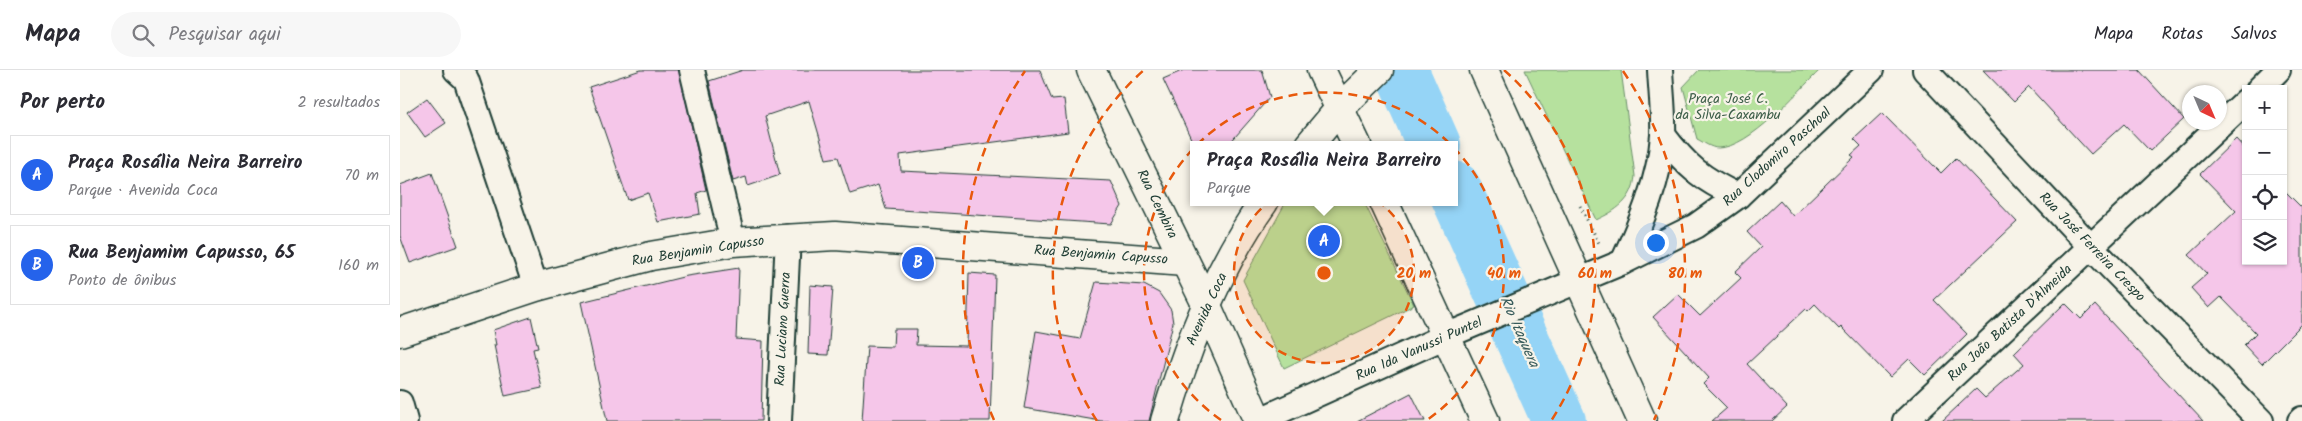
<!DOCTYPE html>
<html lang="pt">
<meta charset="utf-8">
<style>
:root{--surface:#fff;--page:#f7f7f7;--text:#2b2b33;--muted:#7c7c81;--line:#e1e1e2;--accent:#2563eb}
body{margin:0;font-family:Kalam,sans-serif;background:var(--page);color:var(--text)}
.controls{position:absolute;right:15px;top:15px;display:grid;overflow:hidden;border-radius:0px;box-shadow:0 1px 4px #0004}
.controls button{width:45px;height:45px;display:grid;place-items:center;padding:0;border:0;border-bottom:1px solid var(--line);background:var(--surface);color:var(--text);font:25px sans-serif}
.compass{position:absolute;left:1782px;top:15px;width:45px;height:45px;border-radius:50%;background:var(--surface);box-shadow:0 1px 4px #0004;rotate:136deg}
.you{position:absolute;left:1255px;top:172px;width:18px;height:18px;margin:-12px;border:4px solid #fff;border-radius:50%;background:#1a73e8;box-shadow:0 0 0 8px #1a73e833}
.badge{display:grid;place-items:center;width:32px;height:32px;border-radius:50%;background:var(--accent);color:#fff;font-size:16px;font-weight:700}
.pin{position:absolute;translate:-50% -50%;border:2px solid #fff;box-shadow:0 1px 5px #0006}
.popup{position:absolute;left:790px;top:71px;width:268px;height:65px;box-sizing:border-box;display:grid;place-content:center;border-radius:0px;background:var(--surface);filter:drop-shadow(0 1px 4px #0005);font-size:16px;white-space:nowrap;color:var(--muted)}
.popup b{font-size:19px;color:var(--text)}
.popup::after{content:'';position:absolute;left:50%;top:100%;margin-left:-10px;border:10px solid transparent;border-top-color:var(--surface)}
.list{margin:0;padding:0;list-style:none}
h2{display:flex;justify-content:space-between;align-items:center;height:65px;margin:0;padding:0 20px;font-size:21px}
h2 small{font-size:16px;font-weight:400;color:var(--muted)}
.list li{display:grid;grid-template-columns:32px 1fr auto;gap:15px;align-items:center;box-sizing:border-box;height:80px;margin:0 10px 10px;padding:0 10px;border:1px solid var(--line);border-radius:0px}
.list b{display:block;font-size:19px;white-space:nowrap}
.list p{margin:0;font-size:16px;white-space:nowrap;color:var(--muted)}
.list em{font-size:16px;font-style:normal;color:var(--muted)}
.icon{flex:none;width:28px;height:28px;fill:none;stroke:currentColor;stroke-width:2;stroke-linecap:round;stroke-linejoin:round}
.map{position:relative;flex:none;width:1902px;height:351px;overflow:hidden}
header{display:flex;align-items:center;gap:30px;box-sizing:border-box;height:70px;padding:0 25px;background:var(--surface);border-bottom:1px solid var(--line)}
header strong{font-size:24px}
nav{display:flex;gap:28px;margin-inline-start:auto;font-size:18px}
.search{width:350px;height:45px;background:var(--page);display:flex;align-items:center;gap:12px;box-sizing:border-box;padding:0 18px;border-radius:28px;color:var(--muted);font-size:19px}
main{display:flex}
aside{flex:1;background:var(--surface)}
.map>svg:first-child{display:block}
.green{fill:#b6e19e;stroke:#6a8f69}
.lines{fill:none;stroke-linecap:round;stroke-linejoin:round}
.river{stroke:#95d4f6;stroke-width:54}
.building{fill:#f5c6e9;stroke:#1f3d34}
.minor-casing{stroke:#1f3d34;stroke-width:28}
.tertiary-casing{stroke:#1f3d34;stroke-width:31}
.path{stroke:#1f3d34;stroke-width:3;stroke-dasharray:1 4;stroke-linecap:butt}
.minor{stroke:#f7f3e8;stroke-width:24}
.tertiary{stroke:#f7f3e8;stroke-width:28}
.ring{fill:none;stroke:#e8590c;stroke-width:2.5;stroke-dasharray:9 6}
.labels{text-anchor:middle;dominant-baseline:central;stroke-width:4.5;stroke-linejoin:round;paint-order:stroke}
.park-label{font-size:14px;fill:#3d5e49;stroke:#f7f3e8}
.street-label{font-size:14px;fill:#1f3d34;stroke:#f7f3e8}
.water-label{font-size:15px;font-style:italic;fill:#375b5b;stroke:#f7f3e8}
.centre{fill:#e8590c;stroke:#f7f3e8;stroke-width:2.5}
.ring-label{font-size:15px;text-anchor:middle;font-weight:bold;fill:#e8590c;stroke:#f7f3e8;stroke-width:4.5;stroke-linejoin:round;paint-order:stroke}
</style>
<header>
<strong>Mapa</strong>
<div class="search"><svg class="icon" aria-label="search" viewBox="0 0 24 24"><circle cx="10" cy="10" r="6"/><path d="M15 15l6 6"/></svg>Pesquisar aqui</div>
<nav><a>Mapa</a><a>Rotas</a><a>Salvos</a></nav>
</header>
<main>
<aside>
<h2>Por perto<small>2 resultados</small></h2>
<ul class="list">
<li><span class="badge">A</span><div><b>Praça Rosália Neira Barreiro</b><p>Parque · Avenida Coca</p></div><em>70 m</em></li>
<li><span class="badge">B</span><div><b>Rua Benjamim Capusso, 65</b><p>Ponto de ônibus</p></div><em>160 m</em></li>
</ul>
</aside>
<div class="map">
<svg width="1902" height="351" viewBox="0 0 1902 351">
<rect width="100%" height="100%" fill="#f7f3e8"/>
<filter id="ink" filterUnits="userSpaceOnUse"><feTurbulence type="fractalNoise" baseFrequency=".02" numOctaves="2"/><feDisplacementMap in="SourceGraphic" scale="10" xChannelSelector="R" yChannelSelector="G"/><feConvolveMatrix kernelMatrix="1 2 1 2 8 2 1 2 1" color-interpolation-filters="sRGB"/></filter>
<g filter="url(#ink)">
<g class="green">
<path d="M 1125,0 L 1221,0 L 1235,106 C 1233,130 1216,141 1196,150 Z"/>
<path d="M 1299,0 L 1420,0 C 1397,22 1350,78 1318,78 C 1311,78 1303,72 1297,69 L 1283,17 Z"/>
<path d="M 886,132 L 964,132 L 1014,235 L 884,298 L 843,210 Z"/>
</g>
<g class="lines">
<g class="river">
<path d="M 1001,0 L 1034,75"/>
<path d="M 1054,118 L 1159,351"/>
</g>
</g>
<g class="building">
<path d="M 241,0 L 279,0 L 306,120 L 297,123 L 300,144 L 258,152 L 248,123 L 228,130 L 189,17 Z"/>
<path d="M 343,0 L 640,0 L 652,30 L 664,29 L 668,62 L 500,85 L 501,101 L 711,111 L 722,136 L 711,154 L 486,139 L 478,115 L 450,124 L 438,87 L 426,89 L 409,31 L 365,46 L 380,105 L 348,116 L 346,107 L 333,111 L 309,11 Z"/>
<path d="M 784,0 L 862,0 L 870,27 L 828,75 L 794,75 L 763,9 Z"/>
<path d="M 1583,0 L 1739,0 L 1784,49 L 1750,81 L 1724,54 L 1691,84 L 1629,17 L 1614,32 Z"/>
<path d="M 27,28 L 46,53 L 25,67 L 7,42 Z"/>
<path d="M 1482,43 L 1541,103 L 1556,88 L 1617,152 L 1534,230 L 1567,264 L 1525,305 L 1509,289 L 1490,307 L 1441,257 L 1439,259 L 1415,234 L 1408,241 L 1406,239 L 1347,294 L 1387,337 L 1372,351 L 1312,351 L 1327,338 L 1303,314 L 1309,308 L 1253,247 L 1278,224 L 1300,246 L 1341,208 L 1335,202 L 1361,177 L 1347,162 L 1380,131 L 1393,146 L 1454,87 L 1451,85 L 1461,76 L 1454,69 Z"/>
<path d="M 1836,69 L 1846,80 L 1846,191 L 1883,191 L 1883,119 L 1902,138 L 1902,254 L 1862,294 L 1844,275 L 1856,263 L 1821,227 L 1809,238 L 1791,218 L 1807,204 L 1789,185 L 1836,141 L 1800,104 Z"/>
<path d="M 32,103 L 58,176 L 10,193 L 0,166 L 0,115 Z"/>
<path d="M 339,198 L 336,269 L 363,271 L 361,351 L 207,351 L 181,232 L 287,206 Z"/>
<path d="M 569,203 L 595,205 L 590,351 L 462,351 L 467,276 L 493,277 L 494,259 L 517,259 L 516,275 L 567,276 Z"/>
<path d="M 696,212 L 744,215 L 759,223 L 771,240 L 773,253 L 749,351 L 701,351 L 624,338 L 636,261 L 680,269 Z"/>
<path d="M 410,215 L 433,217 L 428,285 L 408,284 Z"/>
<path d="M 1665,233 L 1681,249 L 1695,235 L 1803,351 L 1542,351 L 1576,319 L 1585,328 L 1624,294 L 1614,283 Z"/>
<path d="M 131,247 L 138,278 L 133,279 L 142,318 L 105,326 L 94,275 L 96,275 L 93,260 Z"/>
<path d="M 1011,323 L 1025,351 L 957,351 Z"/>
</g>
<g class="lines">
<g class="minor-casing">
<g id="minor">
<path d="M 56,0 L 66,9 L 136,217"/>
<path d="M 292,0 L 333,172"/>
<path d="M 1525,0 L 1691,177 L 1861,351"/>
<path d="M 1859,19 L 1878,0"/>
<path d="M 1263,65 C 1287,97 1302,109 1338,126"/>
<path d="M 1223,192 C 1241,153 1260,109 1263,65 C 1264,44 1261,21 1260,0"/>
<path d="M 0,333 L 5,351"/>
<path d="M 379,351 L 388,167"/>
<path d="M 858,351 L 1046,266 L 1223,192 L 1296,156 L 1338,126 L 1471,0"/>
<path d="M 1505,351 L 1846,31"/>
<path d="M 1900,351 L 1902,349"/>
</g>
</g>
<g class="tertiary-casing">
<g id="tertiary">
<path d="M 691,0 L 807,236 L 858,351"/>
<path d="M 921,0 L 957,75"/>
<path d="M 1084,0 L 1242,351"/>
<path d="M 909,75 L 940,38 L 979,0"/>
<path d="M 984,132 L 1085,351"/>
<path d="M 0,262 L 136,217 L 251,186 L 333,172 L 435,166 L 785,192"/>
<path d="M 765,351 C 787,276 818,196 864,132"/>
</g>
</g>
<path class="path" d="M 1180,136 L 1199,173"/>
<use href="#minor" class="minor"/>
<use href="#tertiary" class="tertiary"/>
</g>
</g>
<circle cx="924" cy="203" r="90" fill="#e8590c" fill-opacity=".12"/>
<g class="ring">
<circle cx="924" cy="203" r="90"/>
<path d="M821 350A180 180 0 1 1 1027 350"/>
<path d="M697 351A271 271 0 0 1 744 0M1104 0A271 271 0 0 1 1151 351"/>
<path d="M594 350A361 361 0 0 1 625 1M1223 1A361 361 0 0 1 1254 350"/>
</g>
<g class="labels">
<g class="park-label">
<text x="1328" y="29">Praça José C.<tspan x="1328" dy="16">da Silva-Caxambu</tspan></text>
</g>
<g class="street-label">
<text transform="translate(1377 87) rotate(-42)">Rua Clodomiro Paschoal</text>
<text transform="translate(757 134) rotate(64)">Rua Cembira</text>
<text transform="translate(1692 177) rotate(46)">Rua José Ferreira Crespo</text>
<text transform="translate(298 181) rotate(-9)">Rua Benjamin Capusso</text>
<text transform="translate(701 185) rotate(4)">Rua Benjamin Capusso</text>
<text transform="translate(807 239) rotate(-65)">Avenida Coca</text>
<text transform="translate(1610 253) rotate(-43)">Rua João Batista D'Almeida</text>
<text transform="translate(383 259) rotate(-87)">Rua Luciano Guerra</text>
<text transform="translate(1019 279) rotate(-24)">Rua Ida Vanussi Puntel</text>
</g>
<g class="water-label">
<text transform="translate(1119 262) rotate(66)">Rio Itaquera</text>
</g>
</g>
<circle cx="924" cy="203" r="8" class="centre"/>
<g class="ring-label">
<text x="1014" y="208">20 m</text>
<text x="1104" y="208">40 m</text>
<text x="1195" y="208">60 m</text>
<text x="1285" y="208">80 m</text>
</g>
</svg>
<div class="controls">
<button>+</button>
<button>−</button>
<button><svg class="icon" aria-label="locate" viewBox="0 0 24 24"><circle cx="12" cy="12" r="6"/><path d="M12 2v4M12 18v4M2 12h4M18 12h4"/></svg></button>
<button><svg class="icon" aria-label="layers" viewBox="0 0 24 24"><path d="M12 4l9 5-9 5-9-5zM3 14l9 5 9-5"/></svg></button>
</div>
<svg class="compass" viewBox="-18 -18 36 36"><path d="M0-13l5 13h-10z" fill="#e53935"/><path d="M0 13l5-13h-10z" fill="#7c7c81"/></svg>
<div class="you"></div>
<div class="pin badge" style="left:924px;top:171px">A</div>
<div class="popup"><b>Praça Rosália Neira Barreiro</b>Parque</div>
<div class="pin badge" style="left:518px;top:193px">B</div>
</div>
</main>
